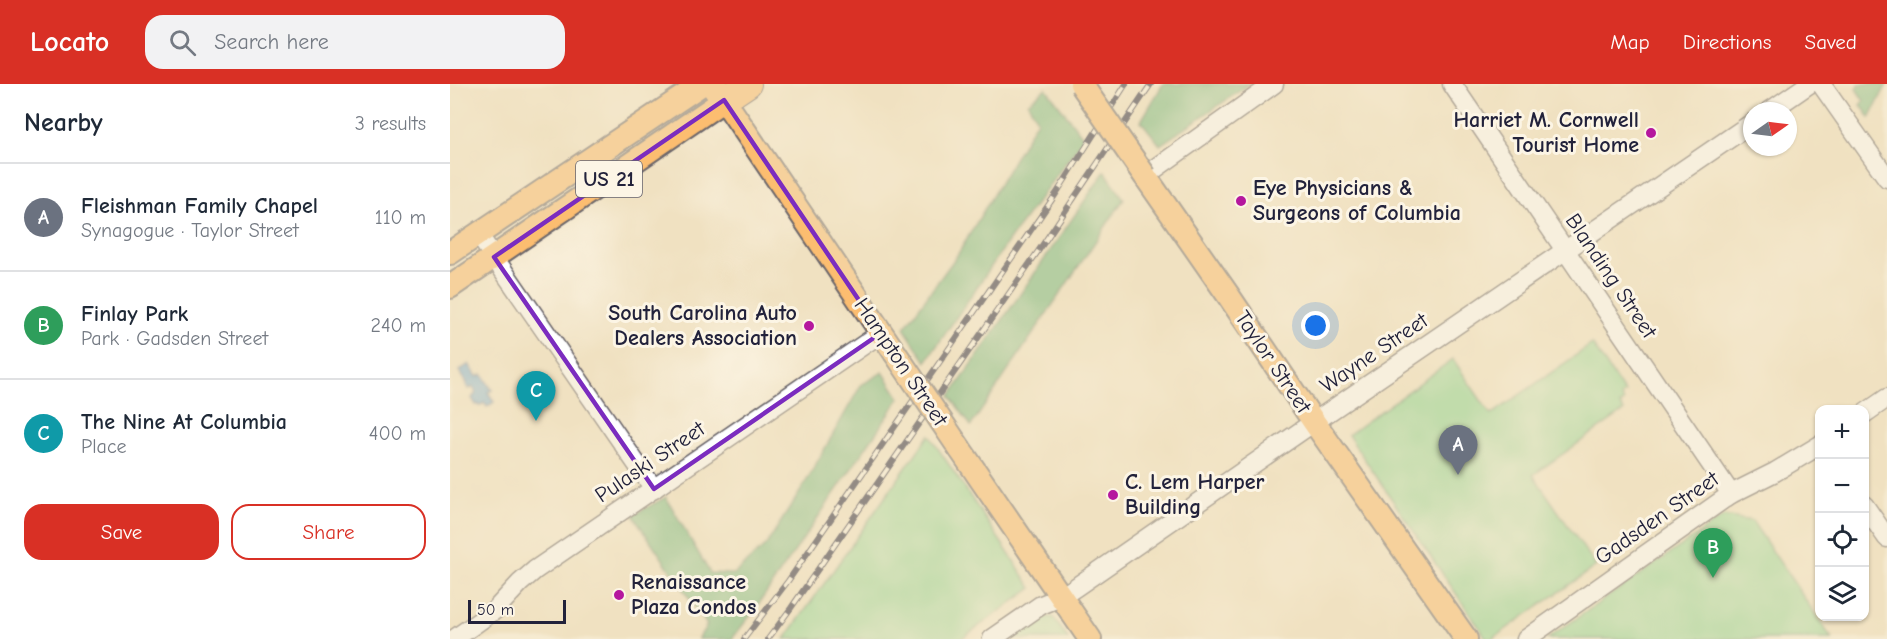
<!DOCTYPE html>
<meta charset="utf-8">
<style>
:root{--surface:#fff;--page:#f2f2f3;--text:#1f2937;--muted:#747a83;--line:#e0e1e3;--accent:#d93025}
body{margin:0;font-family:"Comic Neue",sans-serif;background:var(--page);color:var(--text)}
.controls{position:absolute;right:18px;bottom:18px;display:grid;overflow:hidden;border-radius:12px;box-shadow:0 2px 4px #0004}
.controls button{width:54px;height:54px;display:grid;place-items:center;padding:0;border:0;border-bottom:2px solid var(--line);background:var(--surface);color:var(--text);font:30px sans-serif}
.compass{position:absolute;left:1293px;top:18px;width:54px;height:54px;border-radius:50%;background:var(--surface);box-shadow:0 2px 4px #0004;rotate:76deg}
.scale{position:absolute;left:18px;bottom:15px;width:98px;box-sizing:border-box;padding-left:6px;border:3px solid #22223b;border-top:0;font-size:16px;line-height:21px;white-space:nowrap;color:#22223b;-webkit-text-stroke:4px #fcf5e5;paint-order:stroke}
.you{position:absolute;left:866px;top:242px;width:21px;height:21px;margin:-15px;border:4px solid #fff;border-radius:50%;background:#1a73e8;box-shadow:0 0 0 9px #1a73e833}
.badge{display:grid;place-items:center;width:39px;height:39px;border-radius:50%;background:var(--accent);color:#fff;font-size:20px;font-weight:700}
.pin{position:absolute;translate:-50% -50px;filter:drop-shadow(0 2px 3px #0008)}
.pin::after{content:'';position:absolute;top:32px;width:21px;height:18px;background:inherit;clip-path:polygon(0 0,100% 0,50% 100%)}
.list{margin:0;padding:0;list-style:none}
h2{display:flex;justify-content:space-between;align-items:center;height:78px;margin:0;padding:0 24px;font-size:26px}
h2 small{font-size:20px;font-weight:400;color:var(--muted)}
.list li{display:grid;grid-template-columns:39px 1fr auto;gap:18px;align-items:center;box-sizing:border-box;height:108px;padding:0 24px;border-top:2px solid var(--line)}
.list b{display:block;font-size:22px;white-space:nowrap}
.list p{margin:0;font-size:20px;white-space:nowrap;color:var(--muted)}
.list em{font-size:20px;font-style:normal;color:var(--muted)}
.actions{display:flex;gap:12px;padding:18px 24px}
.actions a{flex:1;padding:14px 0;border:2px solid var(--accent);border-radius:18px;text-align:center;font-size:21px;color:var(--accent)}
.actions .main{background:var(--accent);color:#fff}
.icon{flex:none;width:33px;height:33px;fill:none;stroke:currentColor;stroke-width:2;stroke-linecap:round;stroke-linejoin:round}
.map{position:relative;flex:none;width:1437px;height:555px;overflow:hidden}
header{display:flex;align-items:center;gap:36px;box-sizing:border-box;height:84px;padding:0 30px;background:var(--accent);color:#fff}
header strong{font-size:28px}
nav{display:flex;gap:33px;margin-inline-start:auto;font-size:21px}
.search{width:420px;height:54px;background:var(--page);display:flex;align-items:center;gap:15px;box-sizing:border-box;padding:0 21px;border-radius:18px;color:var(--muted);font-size:22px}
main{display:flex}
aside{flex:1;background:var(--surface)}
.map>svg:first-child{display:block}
.green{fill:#88d491;stroke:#557b66;stroke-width:1.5}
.forest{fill:#6eb67b;stroke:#486c5b;stroke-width:1.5}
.water{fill:#5ea0d2;stroke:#406186;stroke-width:1.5}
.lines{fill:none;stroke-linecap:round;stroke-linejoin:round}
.minor-casing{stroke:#6a656a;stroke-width:21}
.major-casing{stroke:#6a656a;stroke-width:26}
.highway-casing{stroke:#6a656a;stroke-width:28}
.minor{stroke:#fff;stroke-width:18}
.major{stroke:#fcbd6f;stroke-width:22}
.highway{stroke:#fcbd6f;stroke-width:26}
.rail-casing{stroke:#22223b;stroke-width:6}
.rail{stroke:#fcf5e5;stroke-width:4;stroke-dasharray:11;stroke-linecap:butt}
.major-bridge-casing{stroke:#6a656a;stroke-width:26;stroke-linecap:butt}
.major-bridge{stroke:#fcbd6f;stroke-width:22}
.marked{fill:none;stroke:#7b2cbf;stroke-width:4.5;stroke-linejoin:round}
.poi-dot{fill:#b5179e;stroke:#fcf5e5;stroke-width:2}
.labels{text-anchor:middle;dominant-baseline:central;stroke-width:6;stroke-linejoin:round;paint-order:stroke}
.shield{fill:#fcf5e5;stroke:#63616e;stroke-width:1.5}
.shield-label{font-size:21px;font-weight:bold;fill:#22223b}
.poi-label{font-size:22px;font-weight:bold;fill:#22223b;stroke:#fcf5e5;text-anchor:start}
.street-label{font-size:22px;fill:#22223b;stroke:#fcf5e5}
</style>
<header>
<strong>Locato</strong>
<div class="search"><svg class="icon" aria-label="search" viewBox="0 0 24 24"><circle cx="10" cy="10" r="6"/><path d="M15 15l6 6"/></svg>Search here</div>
<nav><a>Map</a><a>Directions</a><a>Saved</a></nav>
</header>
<main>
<aside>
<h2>Nearby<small>3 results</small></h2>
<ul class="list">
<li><span class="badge" style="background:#6b7280">A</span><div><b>Fleishman Family Chapel</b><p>Synagogue · Taylor Street</p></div><em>110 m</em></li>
<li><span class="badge" style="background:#2e9e5b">B</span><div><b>Finlay Park</b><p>Park · Gadsden Street</p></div><em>240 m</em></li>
<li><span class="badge" style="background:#0f9aa8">C</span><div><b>The Nine At Columbia</b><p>Place</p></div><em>400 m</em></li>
</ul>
<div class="actions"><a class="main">Save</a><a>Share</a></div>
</aside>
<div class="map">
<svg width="1437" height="555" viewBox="0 0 1437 555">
<rect width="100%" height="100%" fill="#fcf5e5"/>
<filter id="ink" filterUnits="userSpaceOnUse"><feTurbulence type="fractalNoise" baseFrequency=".0167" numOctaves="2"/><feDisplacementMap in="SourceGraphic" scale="12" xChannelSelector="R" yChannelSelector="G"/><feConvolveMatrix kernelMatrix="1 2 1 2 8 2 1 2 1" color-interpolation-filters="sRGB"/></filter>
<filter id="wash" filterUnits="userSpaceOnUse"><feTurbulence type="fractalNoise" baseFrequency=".008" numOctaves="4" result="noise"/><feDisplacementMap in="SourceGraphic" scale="24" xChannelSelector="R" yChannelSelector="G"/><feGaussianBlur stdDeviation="1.35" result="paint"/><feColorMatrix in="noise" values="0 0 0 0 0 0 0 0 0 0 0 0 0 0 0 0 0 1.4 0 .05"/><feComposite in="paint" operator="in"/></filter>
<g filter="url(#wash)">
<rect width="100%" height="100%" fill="#f0e1c1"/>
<g class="green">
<path d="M 1142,260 L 1175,309 L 1171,312 L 1174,318 L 1170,321 L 1174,327 L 1083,391 L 1146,482 L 1042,555 L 1037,555 L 898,351 L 1003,275 L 1041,331 Z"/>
<path d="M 479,351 L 582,504 L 511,555 L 335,555 Z"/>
<path d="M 1274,432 L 1302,437 L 1382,555 L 1097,555 Z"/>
<path d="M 594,533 L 603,533 L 618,555 L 560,555 Z"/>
</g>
<g class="forest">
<path d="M 713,0 L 800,0 L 710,61 L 691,37 Z"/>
<path d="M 1409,0 L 1437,0 L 1420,34 L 1411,21 L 1414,17 L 1406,5 Z"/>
<path d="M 596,4 L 634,54 L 562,152 L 476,278 L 454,244 L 508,170 L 587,36 L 578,19 Z"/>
<path d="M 655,87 L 674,115 L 521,342 L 500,312 Z"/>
<path d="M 433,288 L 450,314 L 303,528 L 282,555 L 248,555 L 257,541 L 183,431 L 216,413 L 260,489 L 284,490 L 316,461 L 350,408 L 411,301 Z"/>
</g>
<path class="water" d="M 19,280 L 27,293 L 32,290 L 42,306 L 38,308 L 44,318 L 37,323 L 34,319 L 29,322 L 28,320 L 26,321 L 22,314 L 26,309 L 23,303 L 19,305 L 16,301 L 17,299 L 9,287 Z"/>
</g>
<g filter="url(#ink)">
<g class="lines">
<g class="minor-casing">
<g id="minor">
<path d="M 1002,0 L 1281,410"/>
<path d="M 1371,0 L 1437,94"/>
<path d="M 1320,27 L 1359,0"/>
<path d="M 695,92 L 824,0"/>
<path d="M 28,150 L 204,405"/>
<path d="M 1414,330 L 1437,314"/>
<path d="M 1414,421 L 1437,454"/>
<path d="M 4,555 L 45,526 L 70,499 L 85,486 L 431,249"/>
<path d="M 542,555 L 591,521 L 611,513 L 626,503 L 864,338 L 1302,39"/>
<path d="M 1076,555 L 1281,410 L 1325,388 L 1370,361"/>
</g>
</g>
<g class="major-casing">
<g id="major">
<path d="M 695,92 L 778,211 L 864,338 L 1016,555"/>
<path d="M 0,169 L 252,0"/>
<path d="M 0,203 L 274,16 L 445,269"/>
<path d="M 510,365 L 640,555"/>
</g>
</g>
<g class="highway-casing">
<path id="highway" d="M 263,0 L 274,16 L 298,0"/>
</g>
<use href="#minor" class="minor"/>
<use href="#major" class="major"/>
<use href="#highway" class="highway"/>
<g class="rail-casing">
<g id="rail">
<path d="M 294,555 L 338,497 L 606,110 L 676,0"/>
<path d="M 318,555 L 341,524 L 589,166 L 701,0"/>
</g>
</g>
<use href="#rail" class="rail"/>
<g class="major-bridge-casing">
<g id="major-bridge">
<path d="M 631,0 L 695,92"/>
<path d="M 445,269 L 510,365"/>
</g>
</g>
<use href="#major-bridge" class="major-bridge"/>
</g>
</g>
<path d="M0 0H1437V555H0ZM 274,16 L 431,249 L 204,405 L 44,173 Z" fill="#f0e1c1" fill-opacity=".55" fill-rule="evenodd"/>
<path class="marked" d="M 274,16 L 431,249 L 204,405 L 44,173 Z"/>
<g class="poi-dot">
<circle cx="1201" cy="49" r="6"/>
<circle cx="791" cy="117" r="6"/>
<circle cx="359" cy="242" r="6"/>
<circle cx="663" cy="411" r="6"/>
<circle cx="169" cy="511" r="6"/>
</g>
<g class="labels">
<rect class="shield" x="126" y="77" width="66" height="36" rx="4.5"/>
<g class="shield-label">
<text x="159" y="95">US 21</text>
</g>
<g class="poi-label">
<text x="1189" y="36" text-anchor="end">Harriet M. Cornwell<tspan x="1189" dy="25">Tourist Home</tspan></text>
<text x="803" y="104">Eye Physicians &amp;<tspan x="803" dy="25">Surgeons of Columbia</tspan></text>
<text x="347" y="229" text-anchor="end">South Carolina Auto<tspan x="347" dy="25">Dealers Association</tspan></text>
<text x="675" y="398">C. Lem Harper<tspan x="675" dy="25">Building</tspan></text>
<text x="181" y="498">Renaissance<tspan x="181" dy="25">Plaza Condos</tspan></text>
</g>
<g class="street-label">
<text transform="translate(1161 192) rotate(56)">Blanding Street</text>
<text transform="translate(924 269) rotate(-34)">Wayne Street</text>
<text transform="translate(451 278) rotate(56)">Hampton Street</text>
<text transform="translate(823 278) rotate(56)">Taylor Street</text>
<text transform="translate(200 378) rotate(-34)">Pulaski Street</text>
<text transform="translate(1207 434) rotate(-35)">Gadsden Street</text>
</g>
</g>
</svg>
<div class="controls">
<button>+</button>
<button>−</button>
<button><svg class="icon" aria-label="locate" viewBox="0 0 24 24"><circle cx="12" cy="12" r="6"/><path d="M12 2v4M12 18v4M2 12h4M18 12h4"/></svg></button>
<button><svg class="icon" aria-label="layers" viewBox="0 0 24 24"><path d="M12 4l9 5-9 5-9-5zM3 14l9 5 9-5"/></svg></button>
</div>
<svg class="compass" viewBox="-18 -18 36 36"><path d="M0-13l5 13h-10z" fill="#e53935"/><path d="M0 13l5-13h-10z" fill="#747a83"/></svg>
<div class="scale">50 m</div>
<div class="you"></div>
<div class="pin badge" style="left:1008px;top:391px;background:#6b7280">A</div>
<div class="pin badge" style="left:1263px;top:494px;background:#2e9e5b">B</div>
<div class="pin badge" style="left:86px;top:337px;background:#0f9aa8">C</div>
</div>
</main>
